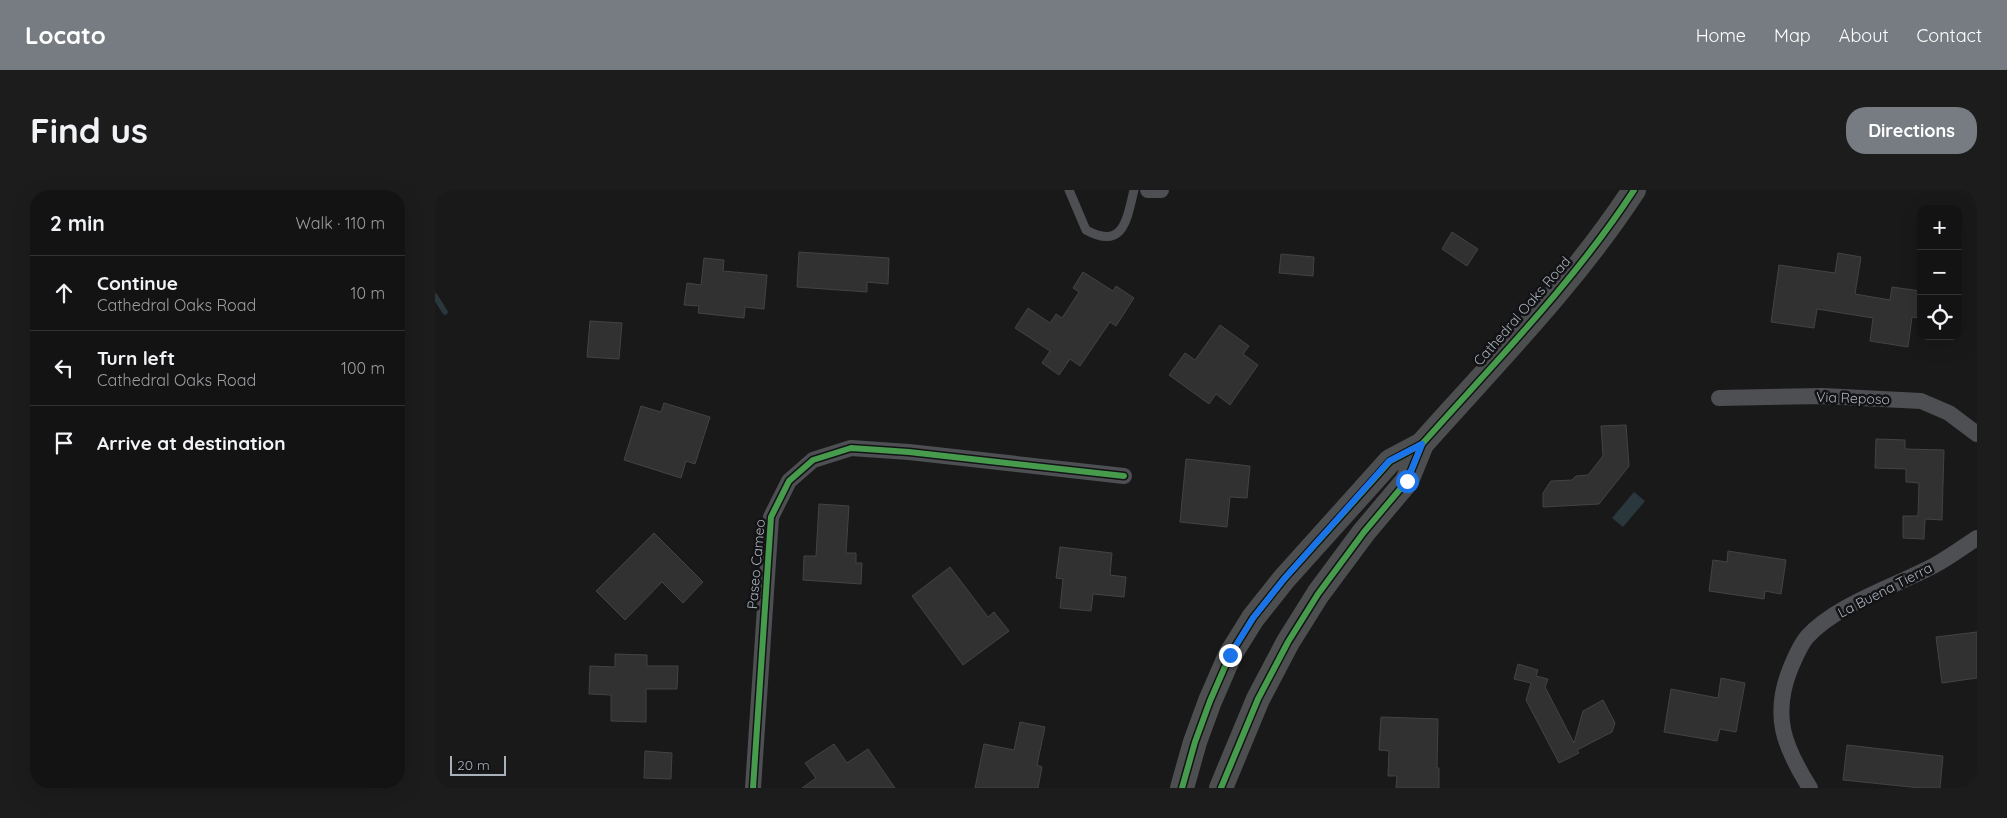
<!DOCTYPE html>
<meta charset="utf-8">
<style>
:root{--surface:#131314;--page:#1c1c1d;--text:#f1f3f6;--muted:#9d9ea0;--line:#323234;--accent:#777c83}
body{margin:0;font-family:Quicksand,sans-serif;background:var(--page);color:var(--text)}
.controls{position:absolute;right:15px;top:15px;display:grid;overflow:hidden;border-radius:10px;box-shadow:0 5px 20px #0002}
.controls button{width:45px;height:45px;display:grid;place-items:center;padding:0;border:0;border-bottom:1px solid var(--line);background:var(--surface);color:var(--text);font:25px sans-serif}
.scale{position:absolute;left:15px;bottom:12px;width:56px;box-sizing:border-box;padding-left:5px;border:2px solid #a9b1bb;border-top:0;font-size:14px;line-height:18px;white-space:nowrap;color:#a9b1bb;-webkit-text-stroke:4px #131316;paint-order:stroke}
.stop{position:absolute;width:15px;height:15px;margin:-11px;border:4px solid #1a73e8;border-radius:50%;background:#fff}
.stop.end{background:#1a73e8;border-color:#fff;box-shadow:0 1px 5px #0008}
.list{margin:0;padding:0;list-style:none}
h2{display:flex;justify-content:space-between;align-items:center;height:65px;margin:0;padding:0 20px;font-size:21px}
h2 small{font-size:16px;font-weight:400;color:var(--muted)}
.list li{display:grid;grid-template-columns:32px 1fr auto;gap:15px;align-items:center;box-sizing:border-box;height:75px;padding:0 20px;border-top:1px solid var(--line)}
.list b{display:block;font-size:19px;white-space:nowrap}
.list p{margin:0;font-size:16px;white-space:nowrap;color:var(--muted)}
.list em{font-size:16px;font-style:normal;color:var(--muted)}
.icon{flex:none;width:28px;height:28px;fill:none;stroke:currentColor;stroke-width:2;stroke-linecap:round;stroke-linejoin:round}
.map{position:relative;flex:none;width:1542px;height:598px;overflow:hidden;border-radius:20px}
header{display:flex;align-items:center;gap:30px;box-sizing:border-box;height:70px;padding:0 25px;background:var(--accent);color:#fff}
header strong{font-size:24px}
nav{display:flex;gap:28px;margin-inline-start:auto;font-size:18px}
.intro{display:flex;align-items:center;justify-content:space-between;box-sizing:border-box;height:120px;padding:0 30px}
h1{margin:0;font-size:35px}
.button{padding:12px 22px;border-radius:20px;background:var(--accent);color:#fff;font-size:18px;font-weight:700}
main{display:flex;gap:30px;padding:0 30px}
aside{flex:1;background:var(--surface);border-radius:20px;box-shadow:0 5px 20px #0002}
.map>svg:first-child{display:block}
.water{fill:#2a373d}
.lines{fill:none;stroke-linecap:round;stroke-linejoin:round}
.stream{stroke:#2a373d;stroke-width:5.5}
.building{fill:#313132;stroke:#424346}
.service{stroke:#4d4f53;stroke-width:9}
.minor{stroke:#4d4f53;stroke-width:16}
.secondary{stroke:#4c4e50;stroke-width:24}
.cycleway-casing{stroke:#131316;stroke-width:9}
.cycleway{stroke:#469c4c;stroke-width:6}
.route{stroke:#1a73e8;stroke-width:6}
.labels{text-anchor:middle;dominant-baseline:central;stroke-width:5;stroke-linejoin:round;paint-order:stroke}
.street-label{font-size:14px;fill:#a9b1bb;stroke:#131316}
</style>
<header>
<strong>Locato</strong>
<nav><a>Home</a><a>Map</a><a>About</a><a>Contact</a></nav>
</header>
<div class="intro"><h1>Find us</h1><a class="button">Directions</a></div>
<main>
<aside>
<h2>2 min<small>Walk · 110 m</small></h2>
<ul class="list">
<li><svg class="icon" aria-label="ahead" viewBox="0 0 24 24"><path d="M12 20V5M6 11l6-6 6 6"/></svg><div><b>Continue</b><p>Cathedral Oaks Road</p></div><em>10 m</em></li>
<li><svg class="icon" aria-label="left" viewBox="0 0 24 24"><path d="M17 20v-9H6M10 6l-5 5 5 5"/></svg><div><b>Turn left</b><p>Cathedral Oaks Road</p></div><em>100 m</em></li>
<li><svg class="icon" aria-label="arrive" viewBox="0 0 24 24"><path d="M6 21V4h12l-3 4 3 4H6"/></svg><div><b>Arrive at destination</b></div></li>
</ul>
</aside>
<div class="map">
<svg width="1542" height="598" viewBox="0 0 1542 598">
<rect width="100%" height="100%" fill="#19191a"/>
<path class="water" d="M 1199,302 L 1210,311 L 1188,337 L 1177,328 Z"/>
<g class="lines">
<path class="stream" d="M 0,106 L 10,122"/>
</g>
<g class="building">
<path d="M 1017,42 L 1043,59 L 1032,76 L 1007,59 Z"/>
<path d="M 364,62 L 454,68 L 453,94 L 432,92 L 432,102 L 362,97 Z"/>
<path d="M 1403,63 L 1426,67 L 1420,104 L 1455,110 L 1457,97 L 1486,101 L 1486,128 L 1477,127 L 1473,157 L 1435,151 L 1438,128 L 1382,119 L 1379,138 L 1336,132 L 1344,75 L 1400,83 Z"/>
<path d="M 846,64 L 879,67 L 878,86 L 844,83 Z"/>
<path d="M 269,68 L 289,70 L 288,81 L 332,85 L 329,119 L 310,117 L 309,128 L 263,123 L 264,116 L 249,115 L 252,93 L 266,95 Z"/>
<path d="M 648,82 L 678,101 L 681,96 L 699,108 L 681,136 L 675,132 L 645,176 L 635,169 L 624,185 L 607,173 L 615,161 L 580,138 L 593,118 L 615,133 L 621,124 L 627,128 L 644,102 L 638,98 Z"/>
<path d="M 155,131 L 187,133 L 184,169 L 152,167 Z"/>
<path d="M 785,135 L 814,156 L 808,164 L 823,175 L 795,215 L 781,204 L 774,214 L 734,185 L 750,163 L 760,170 Z"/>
<path d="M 229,213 L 275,227 L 260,274 L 251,271 L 246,288 L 189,270 L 206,216 L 226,222 Z"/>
<path d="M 1191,235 L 1194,276 L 1164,314 L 1108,317 L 1108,303 L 1116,291 L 1137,290 L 1141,286 L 1153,285 L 1168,266 L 1166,236 Z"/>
<path d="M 1441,249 L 1470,250 L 1470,259 L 1509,260 L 1507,330 L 1490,329 L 1489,349 L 1468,348 L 1468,326 L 1483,326 L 1484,293 L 1471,292 L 1471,279 L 1440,278 Z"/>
<path d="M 751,269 L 815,276 L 812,308 L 795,307 L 792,337 L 745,332 Z"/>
<path d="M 384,314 L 414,316 L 411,363 L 421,363 L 421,373 L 427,373 L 426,394 L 368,390 L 369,366 L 381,366 Z"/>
<path d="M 219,343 L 268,392 L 248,413 L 227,392 L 190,430 L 161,401 Z"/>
<path d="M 625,357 L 677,363 L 675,385 L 691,387 L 689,407 L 658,404 L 656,421 L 625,418 L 628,389 L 621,388 Z"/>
<path d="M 1293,361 L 1351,370 L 1346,404 L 1330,401 L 1329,409 L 1274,401 L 1278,370 L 1292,372 Z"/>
<path d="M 515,377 L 553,427 L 559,422 L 574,441 L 528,475 L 477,406 Z"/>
<path d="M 1542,442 L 1542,488 L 1507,493 L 1501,447 Z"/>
<path d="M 180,464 L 212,465 L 212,476 L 243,476 L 242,499 L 211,499 L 211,532 L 176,531 L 176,505 L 154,504 L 155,476 L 180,477 Z"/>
<path d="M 1083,474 L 1103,480 L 1101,486 L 1113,489 L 1110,497 L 1139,553 L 1148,521 L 1168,510 L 1180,533 L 1177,542 L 1142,560 L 1144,563 L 1124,573 L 1091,510 L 1096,493 L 1079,489 Z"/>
<path d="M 1286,488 L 1310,493 L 1301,542 L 1285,539 L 1282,551 L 1229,542 L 1236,499 L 1283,508 Z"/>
<path d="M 946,527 L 1003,529 L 1002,578 L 1004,578 L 1004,598 L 961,598 L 962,586 L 953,586 L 954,561 L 944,560 Z"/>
<path d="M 585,532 L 610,537 L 602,575 L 607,577 L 603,598 L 540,598 L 549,554 L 579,560 Z"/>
<path d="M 399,554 L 412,573 L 433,559 L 460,598 L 367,598 L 381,588 L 370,573 Z"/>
<path d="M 1412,555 L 1508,566 L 1505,598 L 1485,598 L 1408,590 Z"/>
<path d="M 210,561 L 237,563 L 236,589 L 209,588 Z"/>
</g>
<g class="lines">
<path class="service" d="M 634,0 L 651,40 C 689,61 692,28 699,0"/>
<g class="minor">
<path d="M 713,0 L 726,0"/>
<path d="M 1284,208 L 1388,206 L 1486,211 L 1514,223 L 1542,244"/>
<path d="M 318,598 L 336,327 L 354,291 L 378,270 L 416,258 L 474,262 L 689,286"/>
<path d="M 1375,598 C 1349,557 1336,525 1356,477 C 1360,468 1365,455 1372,447 C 1402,414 1461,396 1500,375 C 1515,367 1528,357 1542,348"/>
</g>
<g class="secondary">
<path d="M 747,598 L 760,552 L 775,511 L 795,465 L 818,428 L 849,389 L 955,271 L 987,254"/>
<path d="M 786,598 L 823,509 L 853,452 L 883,404 L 929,342 L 972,291 L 987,254 C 1060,172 1139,92 1199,0"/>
</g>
<g class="cycleway-casing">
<g id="cycleway">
<path d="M 318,598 L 336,327 L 354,291 L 378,270 L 416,258 L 474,262 L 689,286"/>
<path d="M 747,598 L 760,552 L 775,511 L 795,465 L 818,428 L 849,389 L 955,271 L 987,254"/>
<path d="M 786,598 L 823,509 L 853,452 L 883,404 L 929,342 L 972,291 L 987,254 C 1060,172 1139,92 1199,0"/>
</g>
</g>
<use href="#cycleway" class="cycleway"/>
</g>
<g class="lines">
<path class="route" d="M 795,465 L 818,428 L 849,389 L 954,271 L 987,254 L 972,291"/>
</g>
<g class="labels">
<g class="street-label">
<text transform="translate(1087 121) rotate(-49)">Cathedral Oaks Road</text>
<text transform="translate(1418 208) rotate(2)">Via Reposo</text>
<text transform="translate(321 374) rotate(-85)">Paseo Cameo</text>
<text transform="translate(1450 400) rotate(-27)">La Buena Tierra</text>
</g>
</g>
</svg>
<div class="controls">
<button>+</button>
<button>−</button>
<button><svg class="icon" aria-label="locate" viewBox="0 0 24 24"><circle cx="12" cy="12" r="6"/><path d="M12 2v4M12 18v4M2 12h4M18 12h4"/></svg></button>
</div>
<div class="scale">20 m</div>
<div class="stop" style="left:972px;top:291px"></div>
<div class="stop end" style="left:795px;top:465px"></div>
</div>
</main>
